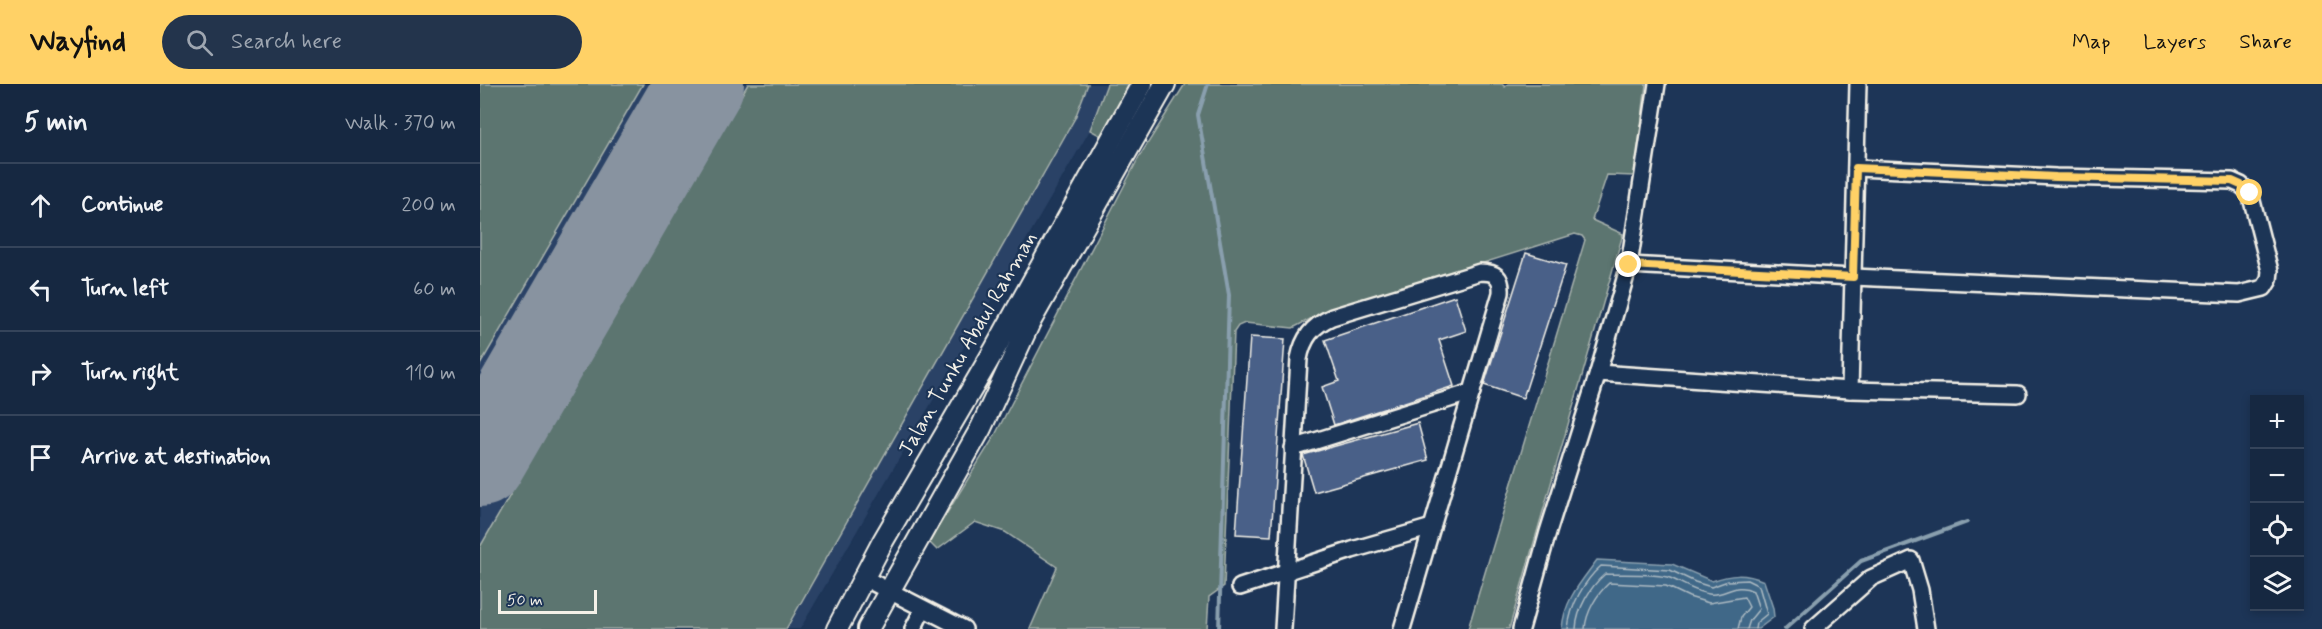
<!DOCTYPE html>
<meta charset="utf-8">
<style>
:root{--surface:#162841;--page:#23344c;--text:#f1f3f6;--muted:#9ea6b1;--line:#35445a;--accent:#ffd166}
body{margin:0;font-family:Mynerve,sans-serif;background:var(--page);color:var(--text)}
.controls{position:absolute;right:18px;bottom:18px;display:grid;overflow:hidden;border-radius:0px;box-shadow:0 3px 9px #0003}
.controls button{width:54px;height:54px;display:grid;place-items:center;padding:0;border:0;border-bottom:2px solid var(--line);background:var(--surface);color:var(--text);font:30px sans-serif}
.scale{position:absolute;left:18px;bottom:15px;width:99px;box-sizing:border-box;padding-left:6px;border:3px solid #f4f1e8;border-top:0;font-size:16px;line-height:21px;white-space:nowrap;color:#f4f1e8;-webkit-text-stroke:4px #1d3557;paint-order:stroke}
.stop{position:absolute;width:18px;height:18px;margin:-14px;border:4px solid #ffd166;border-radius:50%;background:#fff}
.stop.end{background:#ffd166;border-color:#fff;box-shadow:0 2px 6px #0008}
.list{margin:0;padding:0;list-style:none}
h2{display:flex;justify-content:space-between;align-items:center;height:78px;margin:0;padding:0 24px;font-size:26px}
h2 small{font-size:20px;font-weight:400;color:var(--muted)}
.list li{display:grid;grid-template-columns:39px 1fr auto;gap:18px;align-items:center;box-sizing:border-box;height:84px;padding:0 24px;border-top:2px solid var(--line)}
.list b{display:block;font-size:22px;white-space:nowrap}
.list em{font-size:20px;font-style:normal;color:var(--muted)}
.icon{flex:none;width:33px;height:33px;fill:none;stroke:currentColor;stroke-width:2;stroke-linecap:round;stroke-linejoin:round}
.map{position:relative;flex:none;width:1842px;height:545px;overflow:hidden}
header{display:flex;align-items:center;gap:36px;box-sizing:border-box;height:84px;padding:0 30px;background:var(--accent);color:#111}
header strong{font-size:28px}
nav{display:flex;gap:33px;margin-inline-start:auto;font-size:21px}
.search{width:420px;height:54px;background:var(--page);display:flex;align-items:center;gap:15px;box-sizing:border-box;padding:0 21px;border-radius:33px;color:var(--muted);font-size:22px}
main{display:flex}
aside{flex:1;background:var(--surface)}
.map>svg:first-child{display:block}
.built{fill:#2a4266}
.green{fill:#5b7470;stroke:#a8b2ac;stroke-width:1.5}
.water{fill:#416888;stroke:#899fae;stroke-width:1.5}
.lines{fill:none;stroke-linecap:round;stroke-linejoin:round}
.shore{stroke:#acbac2;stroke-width:1.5}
.stream{stroke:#899fae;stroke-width:4}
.runway{stroke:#8893a0;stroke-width:88}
.building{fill:#4a6188;stroke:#f4f1e8;stroke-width:1.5}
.minor-casing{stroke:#f4f1e8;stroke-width:20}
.major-casing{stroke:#f4f1e8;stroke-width:24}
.minor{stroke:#1d3557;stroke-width:15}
.major{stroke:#1d3557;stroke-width:20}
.route{stroke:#ffd166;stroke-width:8}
.labels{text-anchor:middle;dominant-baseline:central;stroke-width:4.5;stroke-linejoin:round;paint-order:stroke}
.street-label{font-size:21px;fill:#f4f1e8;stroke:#1d3557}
</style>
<header>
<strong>Wayfind</strong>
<div class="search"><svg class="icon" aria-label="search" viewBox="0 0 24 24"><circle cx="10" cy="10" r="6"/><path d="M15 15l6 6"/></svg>Search here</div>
<nav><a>Map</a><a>Layers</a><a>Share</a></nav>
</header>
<main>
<aside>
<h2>5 min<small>Walk · 370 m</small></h2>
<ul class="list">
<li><svg class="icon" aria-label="ahead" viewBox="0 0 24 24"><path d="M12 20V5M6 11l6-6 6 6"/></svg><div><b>Continue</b></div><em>200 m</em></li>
<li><svg class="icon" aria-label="left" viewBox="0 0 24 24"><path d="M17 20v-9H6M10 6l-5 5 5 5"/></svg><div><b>Turn left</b></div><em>60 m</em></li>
<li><svg class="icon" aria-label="right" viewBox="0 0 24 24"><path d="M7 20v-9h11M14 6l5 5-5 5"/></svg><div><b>Turn right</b></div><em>110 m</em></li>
<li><svg class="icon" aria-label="arrive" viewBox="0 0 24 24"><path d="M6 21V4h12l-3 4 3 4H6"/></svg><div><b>Arrive at destination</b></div></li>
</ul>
</aside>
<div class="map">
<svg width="1842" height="545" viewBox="0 0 1842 545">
<rect width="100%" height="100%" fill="#1d3557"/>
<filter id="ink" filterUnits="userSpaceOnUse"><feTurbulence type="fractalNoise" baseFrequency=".0167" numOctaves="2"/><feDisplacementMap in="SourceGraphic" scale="12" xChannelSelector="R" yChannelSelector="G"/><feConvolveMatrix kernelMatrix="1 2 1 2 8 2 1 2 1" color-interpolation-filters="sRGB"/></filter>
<g filter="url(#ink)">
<path class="built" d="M 0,0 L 627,0 L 610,46 L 320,545 L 0,545 Z"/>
<g class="green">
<path d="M 0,0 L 163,0 L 0,281 Z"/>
<path d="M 268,0 L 608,0 L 595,34 L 306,545 L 0,545 L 0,463 Z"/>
<path d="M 627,0 L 653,0 L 623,53 L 610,46 Z"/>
<path d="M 705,0 L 1022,0 L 1025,3 L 1028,0 L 1166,0 L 1155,92 L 1127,91 L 1112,136 L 1143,150 L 1029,545 L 988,545 L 1105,156 L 1102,152 L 1095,150 L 836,232 L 813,244 L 765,239 L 758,242 L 754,248 L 744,502 L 729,513 L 727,545 L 550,545 L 577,483 L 525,448 L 495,438 L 457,466 L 449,458 L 514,353 L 659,73 Z"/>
</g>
<path class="water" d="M 1117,476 L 1192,480 L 1232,497 C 1251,490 1265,489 1284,497 L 1293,524 L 1294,533 L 1278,545 L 1082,545 C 1084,516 1101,498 1117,476 Z"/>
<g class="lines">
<g class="shore">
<path d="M 1088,545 C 1090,522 1104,497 1121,482 L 1190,486 L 1215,498 L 1231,503 L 1248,497 L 1267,496 L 1279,502 L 1287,530 L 1276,539 L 1275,545"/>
<path d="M 1096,545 C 1097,525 1110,503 1125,490 C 1142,491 1176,489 1190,494 C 1203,499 1214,508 1229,510 C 1245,513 1255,497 1273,507 L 1279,525 L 1270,536 L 1267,545"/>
<path d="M 1105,545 C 1106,528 1117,510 1129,499 L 1186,502 L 1209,513 L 1229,519 L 1264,513 L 1269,523 L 1261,533 L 1258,545"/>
</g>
<g class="stream">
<path d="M 728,0 L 718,31 L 749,211 L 739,545"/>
<path d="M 1305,545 L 1381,477 L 1487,438"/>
</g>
<path class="runway" d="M 0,379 L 220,0"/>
</g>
<g class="building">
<path d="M 1046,169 L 1086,181 L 1043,314 L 1004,301 Z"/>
<path d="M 975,212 L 986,247 L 959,256 L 974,302 L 854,341 L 842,303 L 859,297 L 845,256 Z"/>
<path d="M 770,253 L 805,255 L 791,452 L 756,450 Z"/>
<path d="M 938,339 L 948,376 L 834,408 L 823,371 Z"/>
</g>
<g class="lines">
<g class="minor-casing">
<g id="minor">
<path d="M 1149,181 L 1373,193 L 1759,210 L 1784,204 L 1789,196 L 1790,187 L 1770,109 L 1761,101 L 1752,97 L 1576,93 L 1376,84"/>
<path d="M 1118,289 L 1370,306 L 1538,310"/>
<path d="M 1370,306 L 1378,0"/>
<path d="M 813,364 L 992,308"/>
<path d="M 384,494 L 484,545"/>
<path d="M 760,503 L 872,466 L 952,443"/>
<path d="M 433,545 L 443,525"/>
<path d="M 803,545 L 819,275 C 823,254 832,242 852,233 L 1000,188 C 1016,188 1022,193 1021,209 L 922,545"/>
<path d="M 1041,545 L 1068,448 L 1118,289 L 1149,181 L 1177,0"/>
<path d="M 1333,545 L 1391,494 L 1431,476 L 1440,506 L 1446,545"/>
</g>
</g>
<g class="major-casing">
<g id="major">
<path d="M 357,545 L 403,457 L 515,265 L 662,0"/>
<path d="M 388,545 L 501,344 L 550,238 L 685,0"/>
</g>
</g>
<use href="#minor" class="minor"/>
<use href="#major" class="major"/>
</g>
</g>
<g class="lines" filter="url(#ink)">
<path class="route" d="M 1149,181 L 1373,193 L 1376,84 L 1576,93 L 1752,97 L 1761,101 L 1770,109"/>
</g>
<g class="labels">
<g class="street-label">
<text transform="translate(488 260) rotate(-60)">Jalan Tunku Abdul Rahman</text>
</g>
</g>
</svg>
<div class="controls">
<button>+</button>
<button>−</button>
<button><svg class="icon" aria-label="locate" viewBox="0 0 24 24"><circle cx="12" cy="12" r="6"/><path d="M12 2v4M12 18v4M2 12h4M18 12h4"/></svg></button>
<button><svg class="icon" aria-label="layers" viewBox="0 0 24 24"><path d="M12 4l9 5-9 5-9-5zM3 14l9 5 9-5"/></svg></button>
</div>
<div class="scale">50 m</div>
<div class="stop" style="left:1770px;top:109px"></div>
<div class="stop end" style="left:1149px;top:181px"></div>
</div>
</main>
